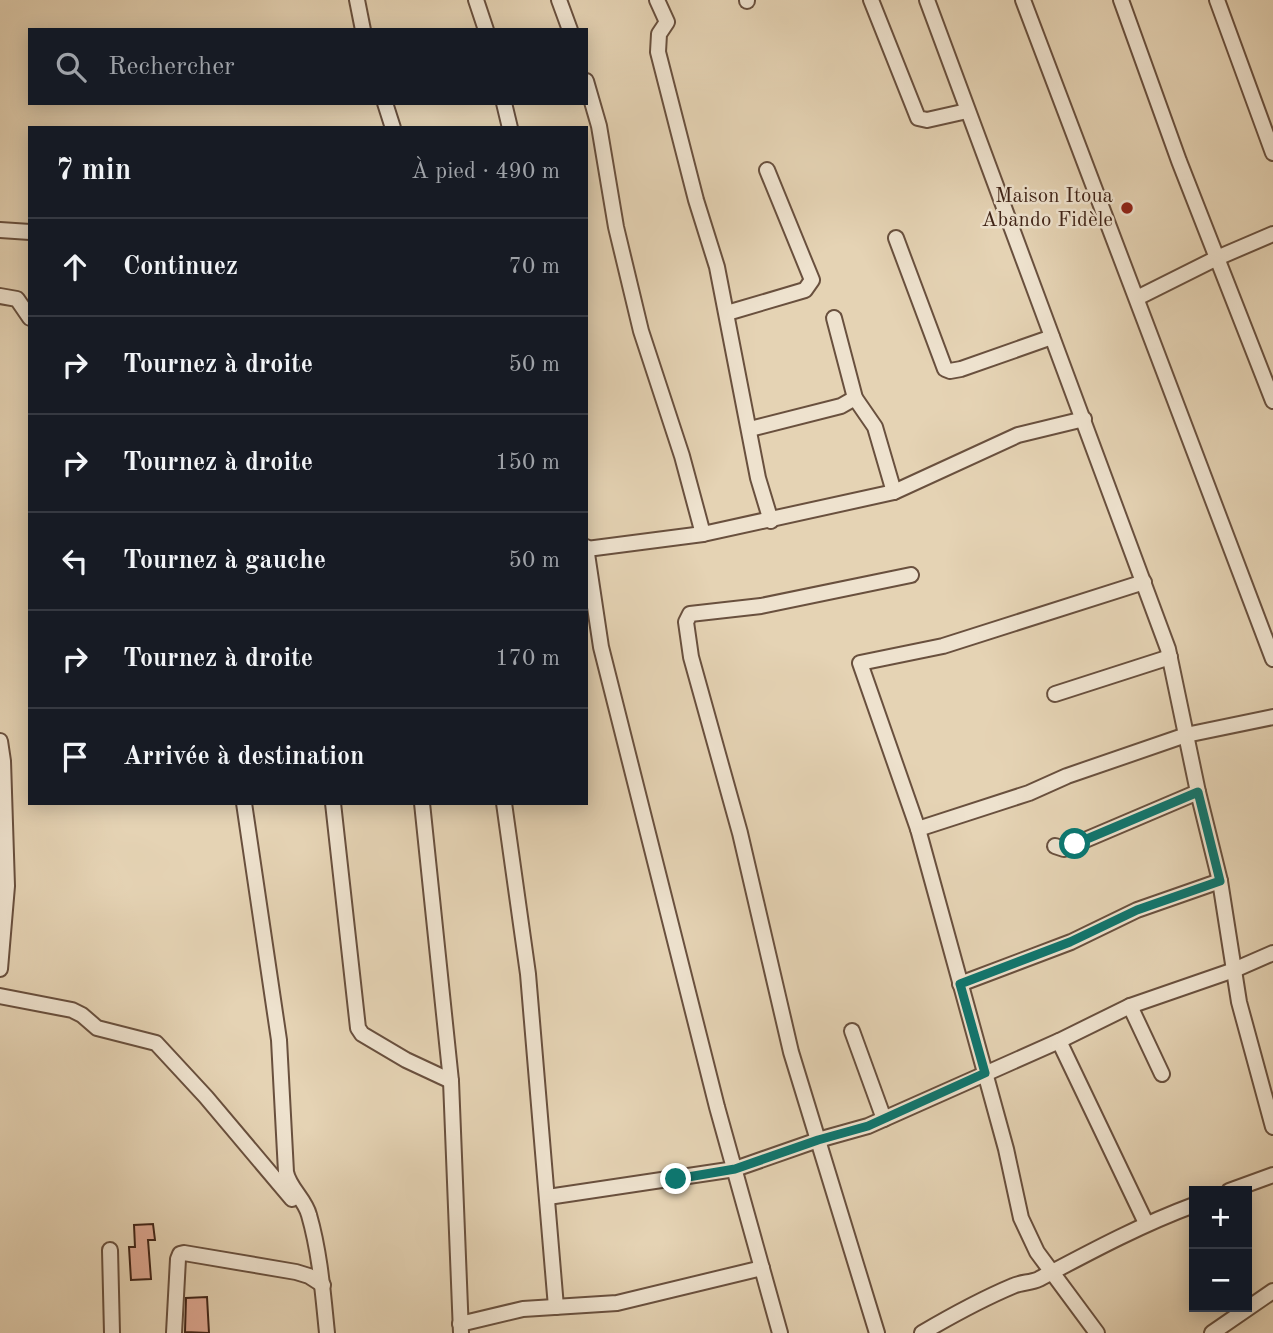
<!DOCTYPE html>
<html lang="fr">
<meta charset="utf-8">
<style>
:root{--surface:#171b24;--page:#20242c;--text:#f1f3f6;--muted:#9ea1a6;--line:#363941}
body{margin:0;font-family:"Old Standard TT",serif;background:var(--page);color:var(--text)}
.controls{position:absolute;right:21px;bottom:21px;display:grid;overflow:hidden;border-radius:0px;box-shadow:0 4px 18px #0003}
.controls button{width:63px;height:63px;display:grid;place-items:center;padding:0;border:0;border-bottom:2px solid var(--line);background:var(--surface);color:var(--text);font:35px sans-serif}
.stop{position:absolute;width:21px;height:21px;margin:-16px;border:5px solid #0f766e;border-radius:50%;background:#fff}
.stop.end{background:#0f766e;border-color:#fff;box-shadow:0 2px 7px #0008}
.list{margin:0;padding:0;list-style:none}
h2{display:flex;justify-content:space-between;align-items:center;height:91px;margin:0;padding:0 28px;font-size:30px}
h2 small{font-size:23px;font-weight:400;color:var(--muted)}
.list li{display:grid;grid-template-columns:46px 1fr auto;gap:21px;align-items:center;box-sizing:border-box;height:98px;padding:0 28px;border-top:2px solid var(--line)}
.list b{display:block;font-size:26px;white-space:nowrap}
.list em{font-size:23px;font-style:normal;color:var(--muted)}
.icon{flex:none;width:38px;height:38px;fill:none;stroke:currentColor;stroke-width:2;stroke-linecap:round;stroke-linejoin:round}
.map{position:relative;flex:none;width:1273px;height:1333px;overflow:hidden}
.search{position:absolute;background:var(--surface);box-shadow:0 4px 18px #0003;left:28px;top:28px;width:560px;height:77px;display:flex;align-items:center;gap:18px;box-sizing:border-box;padding:0 24px;border-radius:0px;color:var(--muted);font-size:26px}
.panel{position:absolute;background:var(--surface);box-shadow:0 4px 18px #0003;left:28px;top:126px;width:560px;height:679px;border-radius:0px}
.map>svg:first-child{display:block}
.building{fill:#dea892;stroke:#402417;stroke-width:2}
.lines{fill:none;stroke-linecap:round;stroke-linejoin:round}
.minor-casing{stroke:#69503e;stroke-width:18}
.minor{stroke:#eee2ce;stroke-width:14}
.route{stroke:#0f766e;stroke-width:9}
.poi-dot{fill:#8f2418;stroke:#eee2ce;stroke-width:2.5}
.labels{text-anchor:middle;dominant-baseline:central;stroke-width:5;stroke-linejoin:round;paint-order:stroke}
.poi-label{font-size:21px;fill:#402417;stroke:#eee2ce;text-anchor:end}
</style>
<div class="map">
<svg width="1273" height="1333" viewBox="0 0 1273 1333">
<rect width="100%" height="100%" fill="#e5d3b4"/>
<filter id="stains"><feTurbulence type="fractalNoise" baseFrequency=".00286" numOctaves="4"/><feColorMatrix values="0 0 0 0 .2 0 0 0 0 .09 0 0 0 0 .02 0 0 0 .5 -.17"/></filter>
<radialGradient id="worn" r=".72"><stop offset=".6" stop-color="#630" stop-opacity="0"/><stop offset="1" stop-color="#630" stop-opacity=".3"/></radialGradient>
<g class="building">
<path d="M 153,1224 L 155,1240 L 148,1240 L 151,1279 L 131,1280 L 129,1247 L 135,1247 L 134,1225 Z"/>
<path d="M 207,1297 L 209,1333 L 185,1332 L 186,1298 Z"/>
</g>
<g class="lines">
<g class="minor-casing">
<g id="minor">
<path d="M 357,0 L 363,30"/>
<path d="M 476,0 L 486,30"/>
<path d="M 559,0 L 570,30"/>
<path d="M 657,0 L 667,22 L 659,34 L 658,52 L 696,200 L 717,267 L 758,478 L 771,521"/>
<path d="M 747,0 L 747,1"/>
<path d="M 871,0 L 918,118 L 927,120 L 967,111"/>
<path d="M 927,0 L 1168,649 L 1198,792 L 1220,881 L 1239,1002 L 1273,1127"/>
<path d="M 1023,0 L 1273,659"/>
<path d="M 1121,0 L 1179,161 L 1273,401"/>
<path d="M 1217,0 L 1273,153"/>
<path d="M 586,81 L 599,126 L 616,227 L 641,331 L 682,456 L 703,534"/>
<path d="M 385,103 L 393,128"/>
<path d="M 504,103 L 510,128"/>
<path d="M 0,230 L 30,232"/>
<path d="M 896,238 L 945,369 L 950,371 L 961,369 L 1052,337"/>
<path d="M 0,296 L 17,299 L 30,318"/>
<path d="M 1137,298 L 1217,258 L 1273,234"/>
<path d="M 727,313 L 805,290 L 812,280 L 767,170"/>
<path d="M 834,318 L 855,398 L 875,427 L 894,492"/>
<path d="M 750,429 L 841,406 L 855,398"/>
<path d="M 586,547 L 601,647 L 717,1107 L 780,1333"/>
<path d="M 587,549 L 703,534 L 894,492 L 1018,435 L 1084,419"/>
<path d="M 1055,694 L 1170,657"/>
<path d="M 0,741 L 3,761 L 7,886 L 0,969"/>
<path d="M 244,803 L 279,1040 L 286,1172 C 289,1188 305,1199 309,1215 C 320,1253 323,1294 327,1333"/>
<path d="M 333,803 L 358,1028 L 362,1034 L 406,1060 L 451,1081"/>
<path d="M 422,803 L 451,1081 L 461,1333"/>
<path d="M 504,803 L 528,974 L 556,1307"/>
<path d="M 918,829 L 1029,793 L 1067,776 L 1186,735 L 1273,717"/>
<path d="M 1055,846 L 1064,849 L 1198,792"/>
<path d="M 960,984 L 1071,942 L 1137,910 L 1220,881"/>
<path d="M 0,996 L 72,1010 L 82,1015 L 97,1028 L 156,1043 L 206,1097 L 292,1199"/>
<path d="M 1130,1006 L 1162,1074"/>
<path d="M 852,1031 L 884,1119"/>
<path d="M 1059,1041 L 1146,1223"/>
<path d="M 1229,1191 L 1273,1175"/>
<path d="M 548,1197 L 735,1169 L 818,1140 L 868,1126 L 1059,1041 L 1130,1006 L 1234,970 L 1273,953"/>
<path d="M 110,1250 L 112,1333"/>
<path d="M 460,1324 L 523,1309 L 617,1303 L 762,1268"/>
<path d="M 174,1333 L 178,1259 L 180,1254 L 184,1253 L 296,1272 L 309,1276 L 323,1285"/>
<path d="M 877,1333 L 791,1052 L 740,833 L 691,657 L 686,622 L 690,614 L 761,606 L 911,575"/>
<path d="M 922,1333 C 951,1316 982,1299 1013,1286 C 1021,1282 1031,1283 1039,1279 C 1090,1252 1140,1225 1194,1205"/>
<path d="M 1097,1333 L 1037,1252 L 1021,1218 L 1006,1149 L 918,829 L 860,663 L 943,646 L 1144,582"/>
<path d="M 1212,1333 L 1273,1291"/>
</g>
</g>
<use href="#minor" class="minor"/>
</g>
<g class="lines">
<path class="route" d="M 676,1179 L 735,1169 L 818,1140 L 868,1126 L 985,1073 L 960,984 L 1070,942 L 1137,910 L 1220,881 L 1198,792 L 1075,844"/>
</g>
<circle class="poi-dot" cx="1127" cy="208" r="7"/>
<g class="labels">
<g class="poi-label">
<text x="1113" y="196">Maison Itoua<tspan x="1113" dy="24">Abando Fidèle</tspan></text>
</g>
</g>
<rect width="100%" height="100%" filter="url(#stains)"/>
<rect width="100%" height="100%" fill="url(#worn)"/>
</svg>
<div class="controls">
<button>+</button>
<button>−</button>
</div>
<div class="stop" style="left:1075px;top:844px"></div>
<div class="stop end" style="left:676px;top:1179px"></div>
<div class="search"><svg class="icon" aria-label="search" viewBox="0 0 24 24"><circle cx="10" cy="10" r="6"/><path d="M15 15l6 6"/></svg>Rechercher</div>
<section class="panel">
<h2>7 min<small>À pied · 490 m</small></h2>
<ul class="list">
<li><svg class="icon" aria-label="ahead" viewBox="0 0 24 24"><path d="M12 20V5M6 11l6-6 6 6"/></svg><div><b>Continuez</b></div><em>70 m</em></li>
<li><svg class="icon" aria-label="right" viewBox="0 0 24 24"><path d="M7 20v-9h11M14 6l5 5-5 5"/></svg><div><b>Tournez à droite</b></div><em>50 m</em></li>
<li><svg class="icon" aria-label="right" viewBox="0 0 24 24"><path d="M7 20v-9h11M14 6l5 5-5 5"/></svg><div><b>Tournez à droite</b></div><em>150 m</em></li>
<li><svg class="icon" aria-label="left" viewBox="0 0 24 24"><path d="M17 20v-9H6M10 6l-5 5 5 5"/></svg><div><b>Tournez à gauche</b></div><em>50 m</em></li>
<li><svg class="icon" aria-label="right" viewBox="0 0 24 24"><path d="M7 20v-9h11M14 6l5 5-5 5"/></svg><div><b>Tournez à droite</b></div><em>170 m</em></li>
<li><svg class="icon" aria-label="arrive" viewBox="0 0 24 24"><path d="M6 21V4h12l-3 4 3 4H6"/></svg><div><b>Arrivée à destination</b></div></li>
</ul>
</section>
</div>
